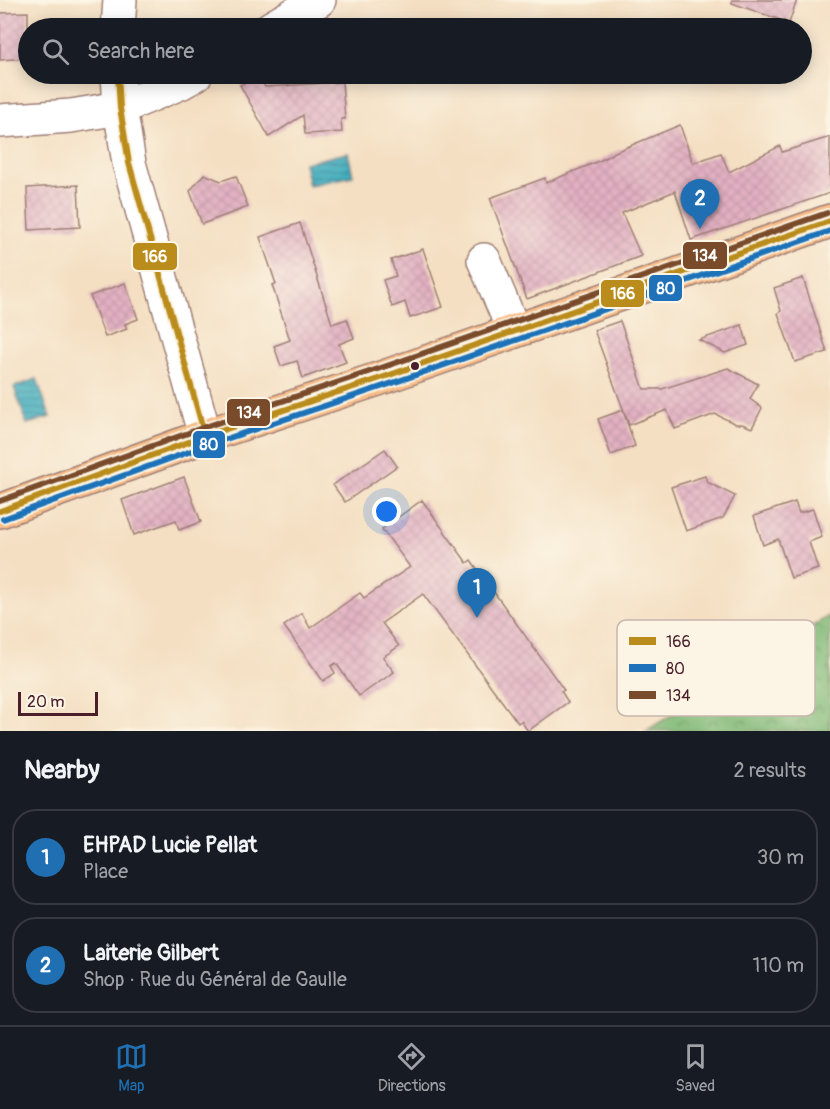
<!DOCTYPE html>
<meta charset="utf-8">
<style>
:root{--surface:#171b24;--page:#20242c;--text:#f1f3f6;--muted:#9ea1a6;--line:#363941;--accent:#1f6fb2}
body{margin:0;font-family:Pangolin,sans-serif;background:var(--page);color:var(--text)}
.scale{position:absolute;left:18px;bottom:15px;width:80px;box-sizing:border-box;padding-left:6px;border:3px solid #4a1f2b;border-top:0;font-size:16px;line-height:21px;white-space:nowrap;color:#4a1f2b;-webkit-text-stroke:4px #fcf5e5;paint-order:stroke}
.you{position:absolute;left:387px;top:512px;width:21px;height:21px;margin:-15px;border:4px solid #fff;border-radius:50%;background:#1a73e8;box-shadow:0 0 0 9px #1a73e833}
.badge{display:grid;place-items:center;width:39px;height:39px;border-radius:50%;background:var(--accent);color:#fff;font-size:20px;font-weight:700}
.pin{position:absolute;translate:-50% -50px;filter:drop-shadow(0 2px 3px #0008)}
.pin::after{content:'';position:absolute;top:32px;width:21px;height:18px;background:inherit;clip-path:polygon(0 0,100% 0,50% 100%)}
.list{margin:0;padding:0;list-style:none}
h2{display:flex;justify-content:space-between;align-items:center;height:78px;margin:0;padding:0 24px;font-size:26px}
h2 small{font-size:20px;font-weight:400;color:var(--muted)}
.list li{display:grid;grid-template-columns:39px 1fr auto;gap:18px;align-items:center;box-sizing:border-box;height:96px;margin:0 12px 12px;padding:0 12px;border:2px solid var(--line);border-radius:24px}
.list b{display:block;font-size:22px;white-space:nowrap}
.list p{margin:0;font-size:20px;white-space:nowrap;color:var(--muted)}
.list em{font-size:20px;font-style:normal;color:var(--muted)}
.icon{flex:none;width:33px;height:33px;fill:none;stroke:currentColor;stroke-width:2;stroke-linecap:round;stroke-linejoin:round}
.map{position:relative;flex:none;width:830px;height:731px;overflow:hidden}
.search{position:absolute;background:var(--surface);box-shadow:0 3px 15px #0003;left:18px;right:18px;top:18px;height:66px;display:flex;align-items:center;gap:15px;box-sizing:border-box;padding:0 21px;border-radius:33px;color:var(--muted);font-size:22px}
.sheet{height:294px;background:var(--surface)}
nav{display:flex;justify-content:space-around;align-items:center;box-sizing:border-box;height:84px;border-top:2px solid var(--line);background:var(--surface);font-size:16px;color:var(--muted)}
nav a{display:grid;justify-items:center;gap:3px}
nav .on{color:var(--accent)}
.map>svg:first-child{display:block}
.forest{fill:url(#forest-crowns);stroke:#646c50;stroke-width:1.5}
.water{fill:url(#water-rules);stroke:#456674;stroke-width:1.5}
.building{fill:url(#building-cross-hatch)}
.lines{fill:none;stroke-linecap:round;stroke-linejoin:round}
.minor-casing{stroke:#9f7f76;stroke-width:36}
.major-casing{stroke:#9f7f76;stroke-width:36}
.minor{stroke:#fff;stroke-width:33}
.major{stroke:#f8bd89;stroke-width:33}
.bus-1-casing{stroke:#fcf5e5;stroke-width:10}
.bus-2-casing{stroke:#fcf5e5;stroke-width:10}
.bus-3-casing{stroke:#fcf5e5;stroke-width:10}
.bus-1{stroke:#ba8c1b;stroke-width:6}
.bus-2{stroke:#1f72b9;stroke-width:6}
.bus-3{stroke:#7a4b2a;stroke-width:6}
.bus-dot{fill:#4a1f2b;stroke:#fcf5e5;stroke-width:2}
.key{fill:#fcf5e5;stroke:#c7b5ad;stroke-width:1.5}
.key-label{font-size:16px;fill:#4a1f2b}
.line-badge{stroke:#fcf5e5;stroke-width:2}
.badge-label{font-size:16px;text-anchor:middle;font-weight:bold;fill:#fff}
</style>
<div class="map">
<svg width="830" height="731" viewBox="0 0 830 731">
<defs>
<pattern id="forest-crowns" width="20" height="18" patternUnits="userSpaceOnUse" patternTransform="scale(1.5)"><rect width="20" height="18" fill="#7eb875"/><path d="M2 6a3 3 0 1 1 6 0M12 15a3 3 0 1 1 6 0" fill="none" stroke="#699560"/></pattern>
<pattern id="water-rules" width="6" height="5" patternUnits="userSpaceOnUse" patternTransform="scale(1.5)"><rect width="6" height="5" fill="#40adbe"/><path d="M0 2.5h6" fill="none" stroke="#388c9b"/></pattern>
<pattern id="building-cross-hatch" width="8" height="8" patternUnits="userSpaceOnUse" patternTransform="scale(1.5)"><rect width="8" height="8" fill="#e2b1c2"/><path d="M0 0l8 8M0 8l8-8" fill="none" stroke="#c398a7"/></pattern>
</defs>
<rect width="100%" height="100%" fill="#fcf5e5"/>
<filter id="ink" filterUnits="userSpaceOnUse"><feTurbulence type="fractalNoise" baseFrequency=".0167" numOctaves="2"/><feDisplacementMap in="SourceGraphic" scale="12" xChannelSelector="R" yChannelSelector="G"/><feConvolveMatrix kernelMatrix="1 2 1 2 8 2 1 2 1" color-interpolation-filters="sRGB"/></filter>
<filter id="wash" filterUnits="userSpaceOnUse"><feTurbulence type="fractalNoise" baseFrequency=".008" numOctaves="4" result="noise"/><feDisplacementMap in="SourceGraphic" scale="24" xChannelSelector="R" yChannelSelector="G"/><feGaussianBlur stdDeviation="1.35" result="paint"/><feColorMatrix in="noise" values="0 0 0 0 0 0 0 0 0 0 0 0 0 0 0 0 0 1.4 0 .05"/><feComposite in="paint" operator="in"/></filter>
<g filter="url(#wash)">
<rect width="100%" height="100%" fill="#f4dfc2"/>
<path class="forest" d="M 830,615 L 830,731 L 646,731 Z"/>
<g class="water">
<path d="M 348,153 L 353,176 L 309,185 L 304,163 Z"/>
<path d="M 37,379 L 50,417 L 27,424 L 14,387 Z"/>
</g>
<g id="blocks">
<g class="building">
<path d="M 732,0 L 797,0 L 789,23 L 732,3 Z"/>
<path d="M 28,12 L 28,58 L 0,60 L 0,13 Z"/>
<path d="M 258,76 L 265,87 L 342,82 L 345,119 L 341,119 L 342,132 L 305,134 L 303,115 L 269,137 L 240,85 Z"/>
<path d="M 680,125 L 693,163 L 721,153 L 729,172 L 780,146 L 782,152 L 830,137 L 830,193 L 691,240 L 675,191 L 622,213 L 641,256 L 527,299 L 490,198 L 545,178 L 546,183 L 601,160 L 615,152 Z"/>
<path d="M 204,174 L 221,181 L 236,176 L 248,207 L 202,224 L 190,191 Z"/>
<path d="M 78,185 L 80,227 L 29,230 L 27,188 Z"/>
<path d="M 300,223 L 332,324 L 347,319 L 354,338 L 339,344 L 346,362 L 303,378 L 297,361 L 281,366 L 274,346 L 290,340 L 272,285 L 276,284 L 260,237 Z"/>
<path d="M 423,249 L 443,307 L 410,318 L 405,302 L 392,307 L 383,280 L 396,276 L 391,260 Z"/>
<path d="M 803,278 L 827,352 L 795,362 L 778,313 L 781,311 L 774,288 Z"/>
<path d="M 125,283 L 138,319 L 125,324 L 127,329 L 105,337 L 90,296 Z"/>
<path d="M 620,321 L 644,389 L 662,389 L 728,368 L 758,384 L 750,399 L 762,408 L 752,428 L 742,424 L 736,424 L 715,414 L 675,429 L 667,410 L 629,425 L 594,330 Z"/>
<path d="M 742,325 L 748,345 L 725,353 L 699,340 Z"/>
<path d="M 623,410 L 635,446 L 611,455 L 598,419 Z"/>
<path d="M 385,449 L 397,466 L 345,502 L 333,485 Z"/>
<path d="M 705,476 L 707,482 L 735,496 L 723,518 L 686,531 L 671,487 Z"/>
<path d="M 184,477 L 201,522 L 179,530 L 176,520 L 134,535 L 122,500 Z"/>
<path d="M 422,500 L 467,563 L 471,560 L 564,690 L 561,691 L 568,702 L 528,731 L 521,721 L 518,723 L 423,594 L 382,623 L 399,646 L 383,657 L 394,672 L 359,696 L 336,663 L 331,666 L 335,673 L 323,681 L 284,626 L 302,613 L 310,628 L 360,593 L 364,598 L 410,567 L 382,529 Z"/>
<path d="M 795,502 L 799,513 L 813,509 L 822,537 L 809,542 L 818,569 L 791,578 L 778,539 L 763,545 L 754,516 Z"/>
</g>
</g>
</g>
<g filter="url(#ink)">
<use href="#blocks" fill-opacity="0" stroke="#9f7f76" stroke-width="1.5"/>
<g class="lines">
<g class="minor-casing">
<g id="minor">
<path d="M 118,28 L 120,0"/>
<path d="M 271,28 L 319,0"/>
<path d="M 118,74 L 120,108 L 129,163 L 205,436"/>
<path d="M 0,121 L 71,116 L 120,108 L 180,83 L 196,74"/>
<path d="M 484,260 L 514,331"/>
</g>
</g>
<g class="major-casing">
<path id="major" d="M 0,511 L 205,436 L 381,378 L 830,221"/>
</g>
<use href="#minor" class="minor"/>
<use href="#major" class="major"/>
<g class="bus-1-casing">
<g id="bus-1">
<path d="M 118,74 L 120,108 L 129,163 L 205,436"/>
<path d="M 0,511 L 205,436 L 381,378 L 830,221"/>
</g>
</g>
<g class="bus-2-casing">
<path id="bus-2" d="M 3,519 L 208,445 L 384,386 L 830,231"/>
</g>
<g class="bus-3-casing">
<path id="bus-3" d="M 0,501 L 202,428 L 378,369 L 827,213"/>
</g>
<use href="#bus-1" class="bus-1"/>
<use href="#bus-2" class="bus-2"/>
<use href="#bus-3" class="bus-3"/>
</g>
</g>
<circle class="bus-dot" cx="415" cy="366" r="5"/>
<rect x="617" y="620" width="198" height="96" rx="9" class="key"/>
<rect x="629" y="637" width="27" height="8" fill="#ba8c1b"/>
<rect x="629" y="664" width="27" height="8" fill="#1f72b9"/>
<rect x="629" y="691" width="27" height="8" fill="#7a4b2a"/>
<g class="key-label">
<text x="666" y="647">166</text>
<text x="666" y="674">80</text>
<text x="666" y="701">134</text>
</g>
<g class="line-badge">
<rect x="682" y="241" width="46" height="29" rx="6" fill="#7a4b2a"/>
<rect x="132" y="242" width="46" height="29" rx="6" fill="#ba8c1b"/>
<rect x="648" y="274" width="35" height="28" rx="6" fill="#1f72b9"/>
<rect x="600" y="279" width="45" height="29" rx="6" fill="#ba8c1b"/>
<rect x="226" y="398" width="45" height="29" rx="6" fill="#7a4b2a"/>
<rect x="192" y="430" width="34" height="29" rx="6" fill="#1f72b9"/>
</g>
<g class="badge-label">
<text x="705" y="261">134</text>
<text x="155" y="262">166</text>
<text x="666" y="294">80</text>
<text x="623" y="299">166</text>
<text x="249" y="418">134</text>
<text x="209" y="450">80</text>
</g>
</svg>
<div class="scale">20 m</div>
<div class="you"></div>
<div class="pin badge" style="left:477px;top:618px">1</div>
<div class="pin badge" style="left:700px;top:229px">2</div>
<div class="search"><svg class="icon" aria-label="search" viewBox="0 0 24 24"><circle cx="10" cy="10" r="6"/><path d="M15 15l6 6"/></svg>Search here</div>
</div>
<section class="sheet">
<h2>Nearby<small>2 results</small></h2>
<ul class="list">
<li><span class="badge">1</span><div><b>EHPAD Lucie Pellat</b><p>Place</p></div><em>30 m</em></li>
<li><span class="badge">2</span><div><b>Laiterie Gilbert</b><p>Shop · Rue du Général de Gaulle</p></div><em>110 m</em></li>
</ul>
</section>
<nav>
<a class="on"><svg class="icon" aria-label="map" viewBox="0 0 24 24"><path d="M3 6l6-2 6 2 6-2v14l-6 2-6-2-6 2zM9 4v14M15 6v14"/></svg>Map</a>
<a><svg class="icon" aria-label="directions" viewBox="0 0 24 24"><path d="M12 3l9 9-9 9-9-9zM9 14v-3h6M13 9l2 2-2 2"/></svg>Directions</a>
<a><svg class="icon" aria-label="saved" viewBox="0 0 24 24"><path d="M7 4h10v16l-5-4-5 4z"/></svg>Saved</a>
</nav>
